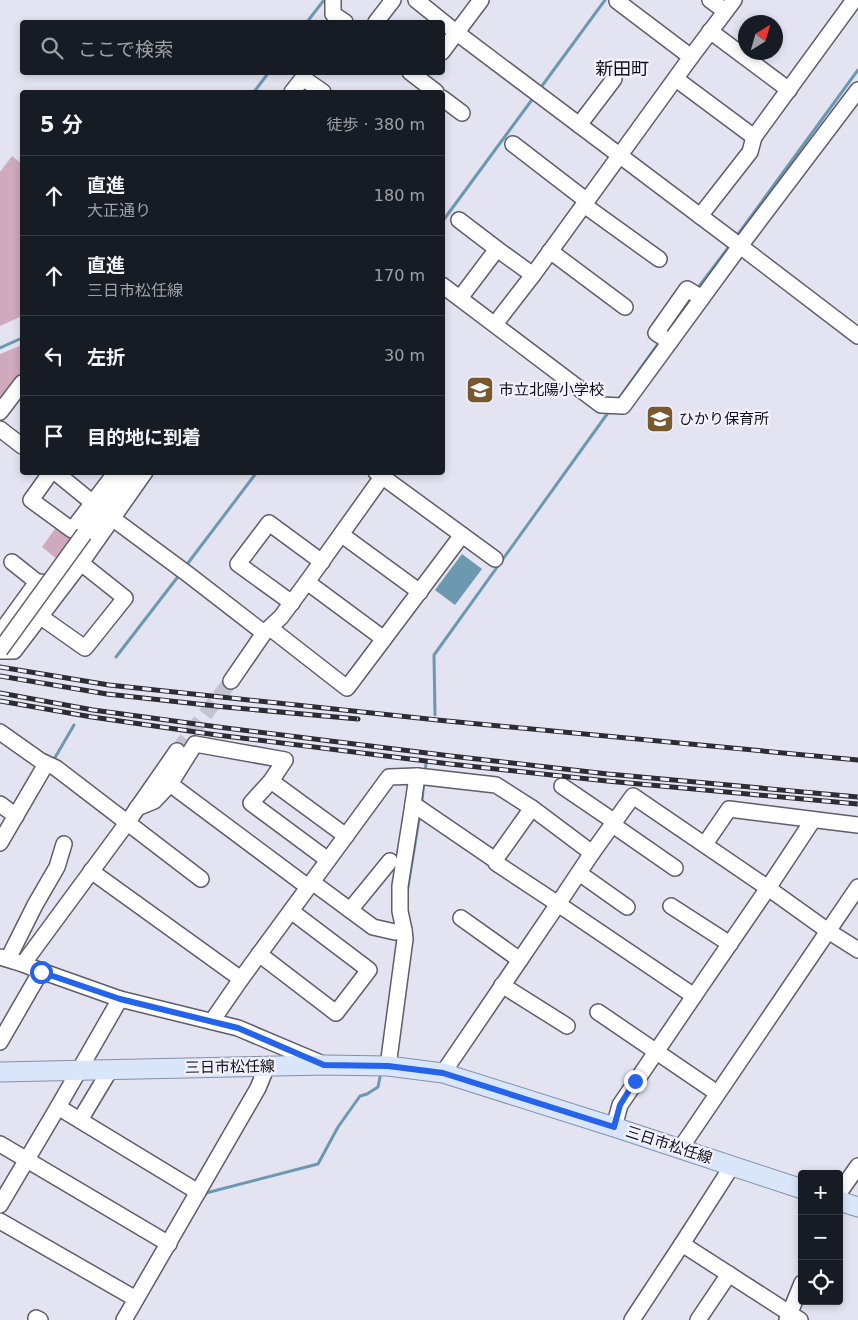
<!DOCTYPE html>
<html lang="ja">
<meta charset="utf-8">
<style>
:root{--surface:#171b24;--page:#242831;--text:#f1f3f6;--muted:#9ea1a6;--line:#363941}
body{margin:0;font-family:"DejaVu Sans","Noto Sans JP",sans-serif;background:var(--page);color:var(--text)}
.controls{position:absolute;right:15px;bottom:15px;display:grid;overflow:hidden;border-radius:5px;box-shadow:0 2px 8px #0003}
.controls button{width:45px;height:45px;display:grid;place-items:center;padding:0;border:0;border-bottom:1px solid var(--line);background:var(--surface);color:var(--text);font:25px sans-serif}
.compass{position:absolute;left:738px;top:15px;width:45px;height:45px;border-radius:50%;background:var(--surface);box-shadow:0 2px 8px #0003;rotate:37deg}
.stop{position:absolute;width:15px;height:15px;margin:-11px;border:4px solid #2563eb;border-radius:50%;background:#fff}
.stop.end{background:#2563eb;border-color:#fff;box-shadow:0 1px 5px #0008}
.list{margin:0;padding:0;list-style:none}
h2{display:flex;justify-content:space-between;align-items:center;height:65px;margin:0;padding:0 20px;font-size:21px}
h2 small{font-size:16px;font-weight:400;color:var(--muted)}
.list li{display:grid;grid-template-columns:32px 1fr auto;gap:15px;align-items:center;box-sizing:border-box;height:80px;padding:0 20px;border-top:1px solid var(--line)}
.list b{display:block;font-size:19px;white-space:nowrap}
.list p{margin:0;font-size:16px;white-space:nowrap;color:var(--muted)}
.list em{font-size:16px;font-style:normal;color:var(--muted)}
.icon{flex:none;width:28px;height:28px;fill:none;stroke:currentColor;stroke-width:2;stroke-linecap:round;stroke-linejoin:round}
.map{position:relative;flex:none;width:858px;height:1320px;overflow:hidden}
.search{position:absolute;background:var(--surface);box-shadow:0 2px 8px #0003;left:20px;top:20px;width:425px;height:55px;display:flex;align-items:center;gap:12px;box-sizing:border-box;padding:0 18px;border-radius:5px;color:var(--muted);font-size:19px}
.panel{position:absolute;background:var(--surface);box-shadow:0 2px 8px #0003;left:20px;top:90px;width:425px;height:385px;border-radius:5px}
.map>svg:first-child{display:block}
.green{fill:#cfaabc}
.water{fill:#6c99b0}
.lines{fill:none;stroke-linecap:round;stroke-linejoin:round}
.stream{stroke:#6c99b0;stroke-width:3}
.minor-tunnel{stroke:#c4c3d1;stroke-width:15;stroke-dasharray:15 8;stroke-linecap:butt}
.minor-casing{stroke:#5e5d69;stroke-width:18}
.major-casing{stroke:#8290a8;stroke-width:21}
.minor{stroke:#fff;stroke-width:15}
.major{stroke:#d9e6fa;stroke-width:19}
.rail-casing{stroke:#2d2c32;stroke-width:5}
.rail{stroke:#f2f1ff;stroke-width:3;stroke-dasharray:9;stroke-linecap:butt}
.minor-bridge-casing{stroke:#5e5d69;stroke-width:18;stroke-linecap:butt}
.minor-bridge{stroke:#fff;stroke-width:15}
.route{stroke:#2563eb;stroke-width:6}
.labels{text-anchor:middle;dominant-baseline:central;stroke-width:4.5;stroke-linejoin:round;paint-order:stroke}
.poi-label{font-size:15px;fill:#101014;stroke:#f2f1ff;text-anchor:start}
.street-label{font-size:15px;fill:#101014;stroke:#f2f1ff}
.quarter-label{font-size:18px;fill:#101014;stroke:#f2f1ff}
</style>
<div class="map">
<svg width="858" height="1320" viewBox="0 0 858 1320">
<rect width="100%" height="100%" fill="#e4e3f2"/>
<g class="green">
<path d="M 12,156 L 22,164 L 22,316 L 0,326 L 0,172 Z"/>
<path d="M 22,345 L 22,375 L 0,405 L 0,354 Z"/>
<path d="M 57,526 L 74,539 L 58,560 L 42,547 Z"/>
</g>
<path class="water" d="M 462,554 L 482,569 L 455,605 L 435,590 Z"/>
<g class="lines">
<g class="stream">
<path d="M 307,22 L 324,0"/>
<path d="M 539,90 L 605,0"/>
<path d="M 254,92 L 269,72"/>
<path d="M 442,222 L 534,97"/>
<path d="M 736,237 L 858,70"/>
<path d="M 697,289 L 731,244"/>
<path d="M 665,334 L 692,296"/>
<path d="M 0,348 L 22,338"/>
<path d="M 617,401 L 660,341"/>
<path d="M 185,567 L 257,472"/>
<path d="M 116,657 L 180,574"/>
<path d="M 435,715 L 434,655 L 610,410"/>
<path d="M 53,761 L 74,725"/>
<path d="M 425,772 L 426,764"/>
<path d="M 422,800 L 424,781"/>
<path d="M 407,893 L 419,819"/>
<path d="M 205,1195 L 206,1193 L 318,1164 L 338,1127 L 360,1096 L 367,1094 L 378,1087 L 380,1077"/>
</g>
<path class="minor-tunnel" d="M 177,751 L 231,681"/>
<g class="minor-casing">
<g id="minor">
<path d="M 333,0 L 333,14 L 345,22"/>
<path d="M 416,0 L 457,33 L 740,246 L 623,406 L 601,405 L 442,285"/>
<path d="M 710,0 L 725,11"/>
<path d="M 617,1 L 691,57"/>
<path d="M 376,22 L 393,0"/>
<path d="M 710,31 L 789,90"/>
<path d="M 442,52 L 481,0"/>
<path d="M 410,72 L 436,92"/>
<path d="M 676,79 L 754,137 L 854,0"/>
<path d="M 858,90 L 740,246 L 858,336"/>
<path d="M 292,92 L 303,78 L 323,92"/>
<path d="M 442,98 L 462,113"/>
<path d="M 579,125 L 614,79"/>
<path d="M 513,144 L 587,201"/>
<path d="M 584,205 L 659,259"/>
<path d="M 700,216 L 750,152 L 754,137"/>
<path d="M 459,220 L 497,249"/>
<path d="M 550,251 L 625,307"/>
<path d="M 460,298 L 497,249 L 533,275 L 691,57 L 734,0"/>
<path d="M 495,324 L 533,275"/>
<path d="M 670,342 L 656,333 L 687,289 L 702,298"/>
<path d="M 0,412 L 22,383"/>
<path d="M 0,429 L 22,446"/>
<path d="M 51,472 L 31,500 L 72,530 L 116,472"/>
<path d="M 55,472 L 93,503"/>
<path d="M 376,472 L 495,559"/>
<path d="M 112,518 L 189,575 L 264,633"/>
<path d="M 84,534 L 131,472"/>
<path d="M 342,535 L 420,592"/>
<path d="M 12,562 L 37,582 L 41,582 L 45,585"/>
<path d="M 307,582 L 384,639"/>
<path d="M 292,603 L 238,564 L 269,523 L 322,562"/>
<path d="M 41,617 L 85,648 L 125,598 L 81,563"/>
<path d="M 270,628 L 347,688 L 462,535"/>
<path d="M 0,633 L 37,582"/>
<path d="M 0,651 L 14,651 L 81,563 L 145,472"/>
<path d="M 231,681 L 264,633 L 281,617 L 307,582 L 382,477"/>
<path d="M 0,732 L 41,761 L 56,768 L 201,879"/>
<path d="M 271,781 L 346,836"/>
<path d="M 170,784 L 308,887"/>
<path d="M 562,786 L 615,822"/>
<path d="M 0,804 L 16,816"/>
<path d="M 413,804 L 495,860 L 496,863 L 558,904 L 443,1073"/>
<path d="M 137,808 L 154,801 L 170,784 L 195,744 L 285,760 L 271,781 L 251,803 L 328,860"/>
<path d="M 613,825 L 675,868"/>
<path d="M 0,843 L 46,764"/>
<path d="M 705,844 L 729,809 L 858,825"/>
<path d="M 592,853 L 633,796 L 768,888 L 813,820"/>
<path d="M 495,860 L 532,808"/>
<path d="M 91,871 L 241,979"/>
<path d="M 579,873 L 627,907"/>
<path d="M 312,882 L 373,927 L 395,932 L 404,930"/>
<path d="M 671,906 L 730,944"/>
<path d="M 350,910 L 390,861"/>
<path d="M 461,918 L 520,960"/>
<path d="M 259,954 L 336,1013 L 369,970 L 291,911"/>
<path d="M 0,957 L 23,964 L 41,971 L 120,999 L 238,1028 L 323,1064"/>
<path d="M 8,959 L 35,905 L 57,867 L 64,844"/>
<path d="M 23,964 L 127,823 L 177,751"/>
<path d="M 502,985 L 567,1026"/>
<path d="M 598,1012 L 717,1093"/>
<path d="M 212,1021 L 241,979 L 389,777 L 417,776"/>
<path d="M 0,1042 L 41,971"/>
<path d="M 388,1066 L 405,939 L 404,930 L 400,911 L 400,886 L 413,804 L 417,776 L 496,785 L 532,808 L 592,853 L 558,904 L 694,996 L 768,888 L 828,931 L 858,950"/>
<path d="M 58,1107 L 198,1192"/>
<path d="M 80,1120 L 110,1070"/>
<path d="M 614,1127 L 620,1105 L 694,996"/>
<path d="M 0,1144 L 169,1244"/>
<path d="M 680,1149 L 858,887"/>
<path d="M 839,1193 L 858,1166"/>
<path d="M 0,1205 L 58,1107 L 120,999"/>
<path d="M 0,1221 L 136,1299"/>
<path d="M 682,1244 L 800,1320"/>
<path d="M 36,1318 L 40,1320"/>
<path d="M 124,1320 L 258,1088 L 267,1066"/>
<path d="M 632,1320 L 682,1244 L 732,1166"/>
<path d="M 698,1320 L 729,1274"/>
<path d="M 787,1320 L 802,1283"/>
</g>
</g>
<g class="major-casing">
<g id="major">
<path d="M 0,1072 L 324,1065 L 388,1066 L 443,1073 L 614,1127 L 802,1189"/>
<path d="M 839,1201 L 858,1207"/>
</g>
</g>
<use href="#minor" class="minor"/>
<use href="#major" class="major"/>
<g class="rail-casing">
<g id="rail">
<path d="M 0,667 L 109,685 L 447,721 L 858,760"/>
<path d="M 0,676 L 107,694 L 225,707 L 358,719"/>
<path d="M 0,693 L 93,710 L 218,727 L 451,756 L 608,774 L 858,797"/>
<path d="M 0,701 L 92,717 L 217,735 L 450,764 L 607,781 L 858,804"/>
</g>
</g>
<use href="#rail" class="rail"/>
<g class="minor-bridge-casing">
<path id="minor-bridge" d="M 0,650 L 84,534"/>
</g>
<use href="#minor-bridge" class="minor-bridge"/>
</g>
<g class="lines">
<path class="route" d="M 41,972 L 120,999 L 238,1028 L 324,1065 L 388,1066 L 443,1073 L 614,1127 L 620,1105 L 635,1081"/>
</g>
<defs>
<g id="school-square" transform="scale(1.4375)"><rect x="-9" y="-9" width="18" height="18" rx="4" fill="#78592e" stroke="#f2f1ff"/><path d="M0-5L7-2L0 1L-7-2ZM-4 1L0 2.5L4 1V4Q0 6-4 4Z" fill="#fff"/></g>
</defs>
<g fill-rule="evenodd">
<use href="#school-square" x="480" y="390"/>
<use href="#school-square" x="660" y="419"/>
</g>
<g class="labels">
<g class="poi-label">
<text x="499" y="390">市立北陽小学校</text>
<text x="679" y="419">ひかり保育所</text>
</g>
<g class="street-label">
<text transform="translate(230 1067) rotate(-1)">三日市松任線</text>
<text transform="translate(669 1145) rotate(18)">三日市松任線</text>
</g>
<g class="quarter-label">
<text x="622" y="68">新田町</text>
</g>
</g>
</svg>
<div class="controls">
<button>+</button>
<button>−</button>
<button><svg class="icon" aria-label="locate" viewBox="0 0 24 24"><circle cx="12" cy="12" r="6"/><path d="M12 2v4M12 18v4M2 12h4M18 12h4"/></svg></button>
</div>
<svg class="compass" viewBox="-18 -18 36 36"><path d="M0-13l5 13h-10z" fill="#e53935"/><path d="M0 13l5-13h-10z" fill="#9ea1a6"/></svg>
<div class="stop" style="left:41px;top:972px"></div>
<div class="stop end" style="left:635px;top:1081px"></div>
<div class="search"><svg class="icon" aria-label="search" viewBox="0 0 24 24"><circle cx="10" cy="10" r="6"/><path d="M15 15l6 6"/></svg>ここで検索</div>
<section class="panel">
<h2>5 分<small>徒歩 · 380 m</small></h2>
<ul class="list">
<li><svg class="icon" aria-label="ahead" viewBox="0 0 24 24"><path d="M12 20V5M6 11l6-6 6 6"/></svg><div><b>直進</b><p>大正通り</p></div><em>180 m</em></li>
<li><svg class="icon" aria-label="ahead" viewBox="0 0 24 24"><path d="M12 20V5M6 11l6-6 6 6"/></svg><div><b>直進</b><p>三日市松任線</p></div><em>170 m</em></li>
<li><svg class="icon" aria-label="left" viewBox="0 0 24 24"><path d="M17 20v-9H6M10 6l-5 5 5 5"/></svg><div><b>左折</b></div><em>30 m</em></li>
<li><svg class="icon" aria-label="arrive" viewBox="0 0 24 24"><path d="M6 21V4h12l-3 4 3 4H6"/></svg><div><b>目的地に到着</b></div></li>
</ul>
</section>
</div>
